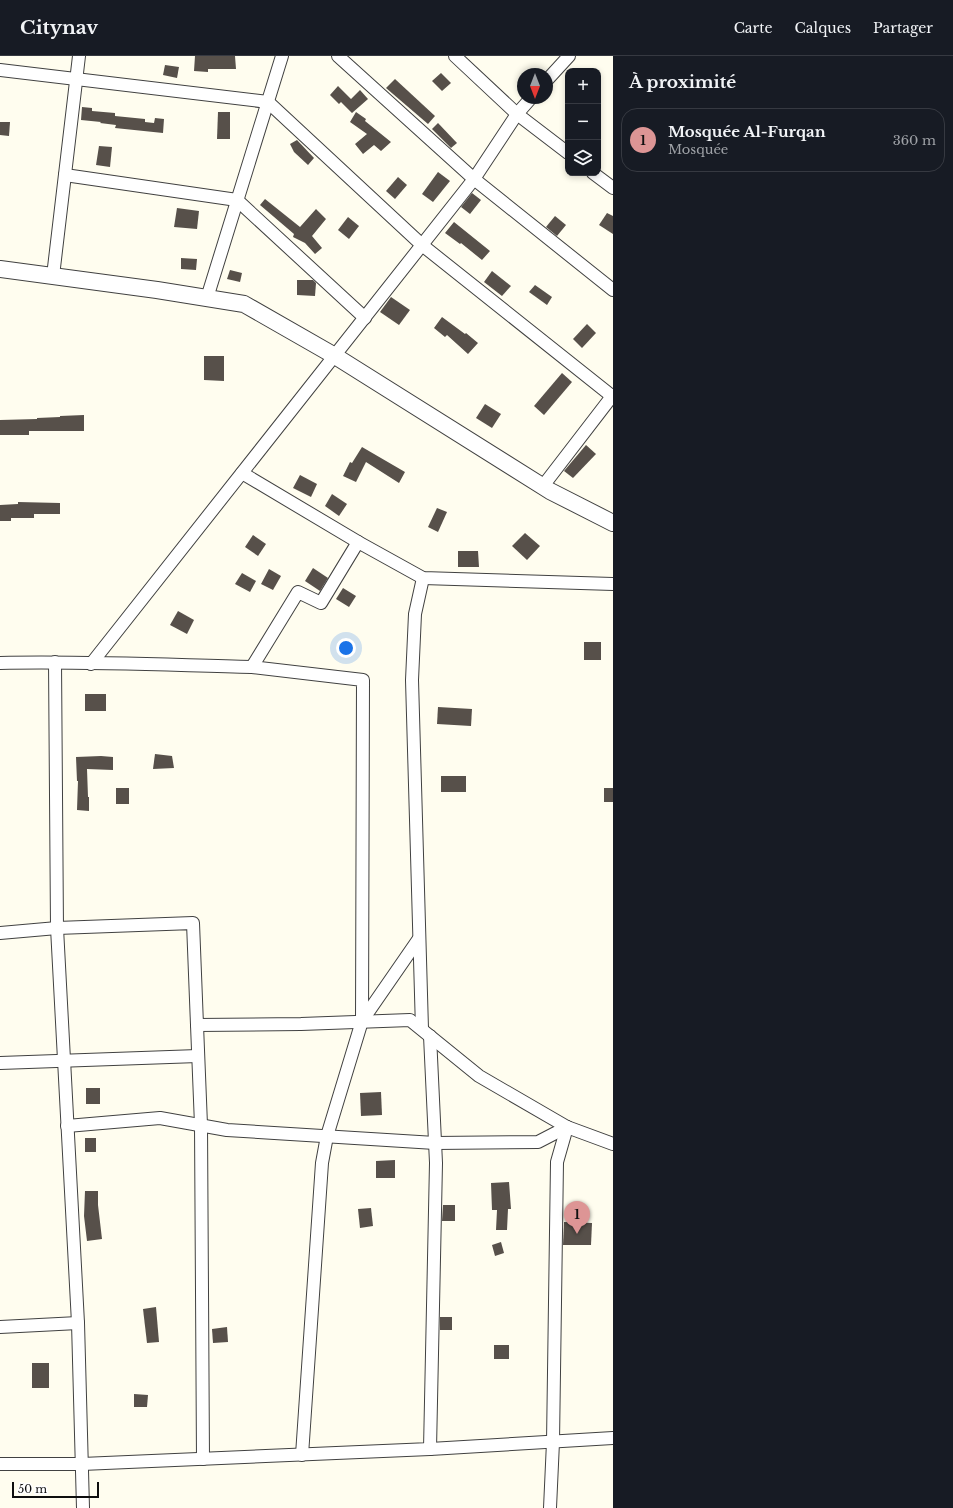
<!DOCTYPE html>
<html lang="fr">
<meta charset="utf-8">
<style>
:root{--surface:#171b24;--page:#20242c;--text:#f1f3f6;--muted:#9ea1a6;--line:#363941;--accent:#dd9595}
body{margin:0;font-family:"Libre Baskerville",serif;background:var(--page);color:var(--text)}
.controls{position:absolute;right:12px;top:12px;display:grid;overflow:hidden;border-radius:8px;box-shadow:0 2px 6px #0003}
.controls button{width:36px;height:36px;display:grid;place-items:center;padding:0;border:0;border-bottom:1px solid var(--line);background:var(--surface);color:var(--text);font:20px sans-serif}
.compass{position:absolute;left:517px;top:12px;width:36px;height:36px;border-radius:50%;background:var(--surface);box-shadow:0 2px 6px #0003;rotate:180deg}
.scale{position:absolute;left:12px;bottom:10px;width:87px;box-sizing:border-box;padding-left:4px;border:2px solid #0e0e0e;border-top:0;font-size:11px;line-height:14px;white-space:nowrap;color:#0e0e0e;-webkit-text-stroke:3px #fff;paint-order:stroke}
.you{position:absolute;left:346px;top:592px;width:14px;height:14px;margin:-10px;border:3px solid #fff;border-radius:50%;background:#1a73e8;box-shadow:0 0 0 6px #1a73e833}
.badge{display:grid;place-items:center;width:26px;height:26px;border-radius:50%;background:var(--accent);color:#111;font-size:13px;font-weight:700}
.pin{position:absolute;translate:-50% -33px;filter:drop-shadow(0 1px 2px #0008)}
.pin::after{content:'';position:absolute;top:21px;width:14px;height:12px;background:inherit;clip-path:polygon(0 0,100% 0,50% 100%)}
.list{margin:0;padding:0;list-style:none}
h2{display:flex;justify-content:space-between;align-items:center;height:52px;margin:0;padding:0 16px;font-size:17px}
h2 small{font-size:13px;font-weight:400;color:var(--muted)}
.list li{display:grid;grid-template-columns:26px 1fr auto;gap:12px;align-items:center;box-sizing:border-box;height:64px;margin:0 8px 8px;padding:0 8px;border:1px solid var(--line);border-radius:16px}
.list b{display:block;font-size:15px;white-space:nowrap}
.list p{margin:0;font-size:13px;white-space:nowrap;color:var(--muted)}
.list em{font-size:13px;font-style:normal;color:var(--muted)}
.icon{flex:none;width:22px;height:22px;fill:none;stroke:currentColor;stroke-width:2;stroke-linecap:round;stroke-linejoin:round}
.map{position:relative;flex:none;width:613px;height:1452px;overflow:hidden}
header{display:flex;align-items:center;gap:24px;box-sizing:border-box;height:56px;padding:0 20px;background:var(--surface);border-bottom:1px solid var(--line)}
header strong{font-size:19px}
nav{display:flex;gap:22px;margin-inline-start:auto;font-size:14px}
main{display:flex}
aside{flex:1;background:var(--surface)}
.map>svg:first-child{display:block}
.building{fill:#57504a}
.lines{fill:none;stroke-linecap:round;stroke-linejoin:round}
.minor-casing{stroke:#414141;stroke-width:14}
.tertiary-casing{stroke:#414141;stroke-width:18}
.minor{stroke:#fff;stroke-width:12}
.tertiary{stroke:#fff;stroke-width:16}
</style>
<header>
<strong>Citynav</strong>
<nav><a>Carte</a><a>Calques</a><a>Partager</a></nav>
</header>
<main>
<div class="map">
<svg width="613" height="1452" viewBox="0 0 613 1452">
<rect width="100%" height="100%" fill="#fffdef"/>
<g class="building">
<path d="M 195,0 L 235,0 L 236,13 L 208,13 L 208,16 L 194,15 Z"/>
<path d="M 165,9 L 179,11 L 177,22 L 163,19 Z"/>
<path d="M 441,17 L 451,27 L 442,35 L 432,25 Z"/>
<path d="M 395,23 L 435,60 L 428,68 L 386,32 Z"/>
<path d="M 338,30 L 351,43 L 360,34 L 368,43 L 352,57 L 341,46 L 339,48 L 330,39 Z"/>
<path d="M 82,51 L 92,52 L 92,55 L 115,57 L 115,60 L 145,63 L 145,66 L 154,67 L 155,62 L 164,63 L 163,77 L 115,72 L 116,69 L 100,67 L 101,66 L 81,64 Z"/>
<path d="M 218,56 L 230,56 L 230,83 L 217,83 Z"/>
<path d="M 356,56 L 366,63 L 365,65 L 391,86 L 381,95 L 374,89 L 363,98 L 355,88 L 367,78 L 350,66 Z"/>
<path d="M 0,66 L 10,66 L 9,80 L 0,79 Z"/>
<path d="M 438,67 L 457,87 L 451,92 L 432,73 Z"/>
<path d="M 297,84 L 314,102 L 308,109 L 294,96 L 290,88 Z"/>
<path d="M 99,90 L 112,91 L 110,111 L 96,109 Z"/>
<path d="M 438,116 L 450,125 L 433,146 L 422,138 Z"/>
<path d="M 398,121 L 407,129 L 395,143 L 386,135 Z"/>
<path d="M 472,137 L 481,144 L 470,158 L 461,151 Z"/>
<path d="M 265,143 L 300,171 L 316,153 L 326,163 L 312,180 L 322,192 L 315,198 L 305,187 L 293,181 L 294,178 L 260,149 Z"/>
<path d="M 177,152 L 199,155 L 197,173 L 174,171 Z"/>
<path d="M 607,157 L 613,160 L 613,178 L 599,169 Z"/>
<path d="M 555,160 L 566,169 L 557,180 L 546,171 Z"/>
<path d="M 348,161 L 359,170 L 349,183 L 338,174 Z"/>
<path d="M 454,166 L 490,195 L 482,204 L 461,187 L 460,188 L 445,177 Z"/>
<path d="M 181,202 L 197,203 L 196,214 L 181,213 Z"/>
<path d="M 230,214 L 242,217 L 240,226 L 227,223 Z"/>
<path d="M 492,215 L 511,230 L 502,240 L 484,226 Z"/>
<path d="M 297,224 L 313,224 L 316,227 L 315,240 L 297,239 Z"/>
<path d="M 535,229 L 552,241 L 547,249 L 529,236 Z"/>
<path d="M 391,241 L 410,254 L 399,269 L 380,256 Z"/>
<path d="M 442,261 L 465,278 L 466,277 L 478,287 L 468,298 L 447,279 L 445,281 L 434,272 Z"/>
<path d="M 587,268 L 596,277 L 582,292 L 573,283 Z"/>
<path d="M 204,300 L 224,300 L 224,325 L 204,324 Z"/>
<path d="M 562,317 L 572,326 L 544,359 L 534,350 Z"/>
<path d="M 485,348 L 501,358 L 492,372 L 476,362 Z"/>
<path d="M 84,359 L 84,375 L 29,375 L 29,379 L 0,379 L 0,364 L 37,363 L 37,362 L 60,361 L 60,360 Z"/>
<path d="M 586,389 L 596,398 L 573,422 L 564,415 Z"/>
<path d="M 362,391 L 405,416 L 399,427 L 366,406 L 356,426 L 343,420 L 350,406 L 352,407 Z"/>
<path d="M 300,419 L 317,428 L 311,441 L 293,432 Z"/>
<path d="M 332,438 L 347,448 L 339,460 L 325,450 Z"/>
<path d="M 18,446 L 60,447 L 60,458 L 34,458 L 34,462 L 11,462 L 11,465 L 0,465 L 0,449 L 18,448 Z"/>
<path d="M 437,452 L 447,456 L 438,476 L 428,471 Z"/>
<path d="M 525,477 L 540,490 L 527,504 L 512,490 Z"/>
<path d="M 253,479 L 266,488 L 258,500 L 245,491 Z"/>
<path d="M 458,495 L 478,495 L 479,511 L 458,511 Z"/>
<path d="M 313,512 L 328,522 L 320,535 L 305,525 Z"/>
<path d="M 269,513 L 281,520 L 273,534 L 261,528 Z"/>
<path d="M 242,517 L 256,525 L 250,536 L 235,528 Z"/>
<path d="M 343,532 L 356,540 L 349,551 L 336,543 Z"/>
<path d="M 178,555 L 194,564 L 187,578 L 170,569 Z"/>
<rect x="584" y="586" width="17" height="18"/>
<rect x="85" y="638" width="21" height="17"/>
<path d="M 438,651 L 472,653 L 471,670 L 437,668 Z"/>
<path d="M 155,698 L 172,700 L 174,712 L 153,713 Z"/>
<path d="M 101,700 L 113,701 L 113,714 L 87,713 L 88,741 L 89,741 L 89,755 L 77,754 L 78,725 L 77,725 L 76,701 Z"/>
<rect x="441" y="720" width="25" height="16"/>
<rect x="116" y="732" width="13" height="16"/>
<rect x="604" y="732" width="9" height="14"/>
<rect x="86" y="1032" width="14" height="16"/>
<path d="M 381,1036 L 382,1059 L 361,1060 L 360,1037 Z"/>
<rect x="85" y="1082" width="11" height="14"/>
<path d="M 395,1104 L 395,1122 L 376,1122 L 376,1105 Z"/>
<path d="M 509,1126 L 511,1153 L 508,1153 L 507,1174 L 496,1174 L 497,1154 L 492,1154 L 491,1127 Z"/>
<path d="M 85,1135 L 98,1135 L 98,1149 L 102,1183 L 87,1185 L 84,1160 Z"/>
<path d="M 443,1149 L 455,1149 L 455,1165 L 442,1165 Z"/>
<path d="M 371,1152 L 373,1170 L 360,1172 L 358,1153 Z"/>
<path d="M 564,1166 L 592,1167 L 591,1189 L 563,1189 Z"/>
<path d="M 501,1186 L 504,1197 L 495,1200 L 492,1189 Z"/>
<path d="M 156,1251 L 159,1286 L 147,1287 L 143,1253 Z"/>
<rect x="440" y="1261" width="12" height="13"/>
<path d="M 227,1271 L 228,1286 L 213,1287 L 212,1273 Z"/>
<rect x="494" y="1289" width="15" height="14"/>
<rect x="32" y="1307" width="17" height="25"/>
<path d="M 134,1338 L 148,1339 L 147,1351 L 134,1351 Z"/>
</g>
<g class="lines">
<g class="minor-casing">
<g id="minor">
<path d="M 338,0 L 474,123 L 613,234"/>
<path d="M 455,0 L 517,58 L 568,97"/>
<path d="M 0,14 L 268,46 L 422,189 L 613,341"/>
<path d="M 547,24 L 569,0"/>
<path d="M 593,117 L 613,132"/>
<path d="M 65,119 L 237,144 L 365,262"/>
<path d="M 53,220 L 79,0"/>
<path d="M 207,242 L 282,0"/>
<path d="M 242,417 L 358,486 L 423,522 L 613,528"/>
<path d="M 543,430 L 613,339"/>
<path d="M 55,606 L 57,872 L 78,1267 L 83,1452"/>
<path d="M 0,607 C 84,605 168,609 252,611 L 298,536 L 321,547 L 358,486"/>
<path d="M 91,608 L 474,123 L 517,58 L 531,42"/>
<path d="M 252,611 L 363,624 L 362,965"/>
<path d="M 0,877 L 57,872 L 193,867 L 197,969 L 301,968 L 410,964 L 479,1020 L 567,1071 L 613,1088"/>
<path d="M 197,969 L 201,1069 L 203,1403"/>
<path d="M 422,973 L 412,624 L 415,558 L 423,522"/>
<path d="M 0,1007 L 198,1000"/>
<path d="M 67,1070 L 160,1062 L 227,1074 L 435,1087 L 538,1086 L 567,1071"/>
<path d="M 0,1271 L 78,1267"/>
<path d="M 430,1393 L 613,1382"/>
<path d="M 302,1399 L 322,1107 L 327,1080 L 362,965 L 418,884"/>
<path d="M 0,1408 L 82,1408 L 430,1393 L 436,1107 L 430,980"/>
<path d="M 550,1452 L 553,1386 L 557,1106 L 567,1071"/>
</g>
</g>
<g class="tertiary-casing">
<path id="tertiary" d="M 0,213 L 157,234 L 244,248 L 335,300 L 550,435 L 613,467"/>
</g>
<use href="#minor" class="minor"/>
<use href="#tertiary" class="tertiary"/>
</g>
</svg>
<div class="controls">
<button>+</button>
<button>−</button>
<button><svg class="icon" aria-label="layers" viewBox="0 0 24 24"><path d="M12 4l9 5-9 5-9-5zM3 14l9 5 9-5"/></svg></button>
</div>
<svg class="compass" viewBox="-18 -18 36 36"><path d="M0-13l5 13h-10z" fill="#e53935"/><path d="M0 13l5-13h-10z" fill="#9ea1a6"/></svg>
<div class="scale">50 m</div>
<div class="you"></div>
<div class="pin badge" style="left:577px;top:1178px">1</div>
</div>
<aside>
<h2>À proximité<small></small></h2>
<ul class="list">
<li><span class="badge">1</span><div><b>Mosquée Al-Furqan</b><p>Mosquée</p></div><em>360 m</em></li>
</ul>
</aside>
</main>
